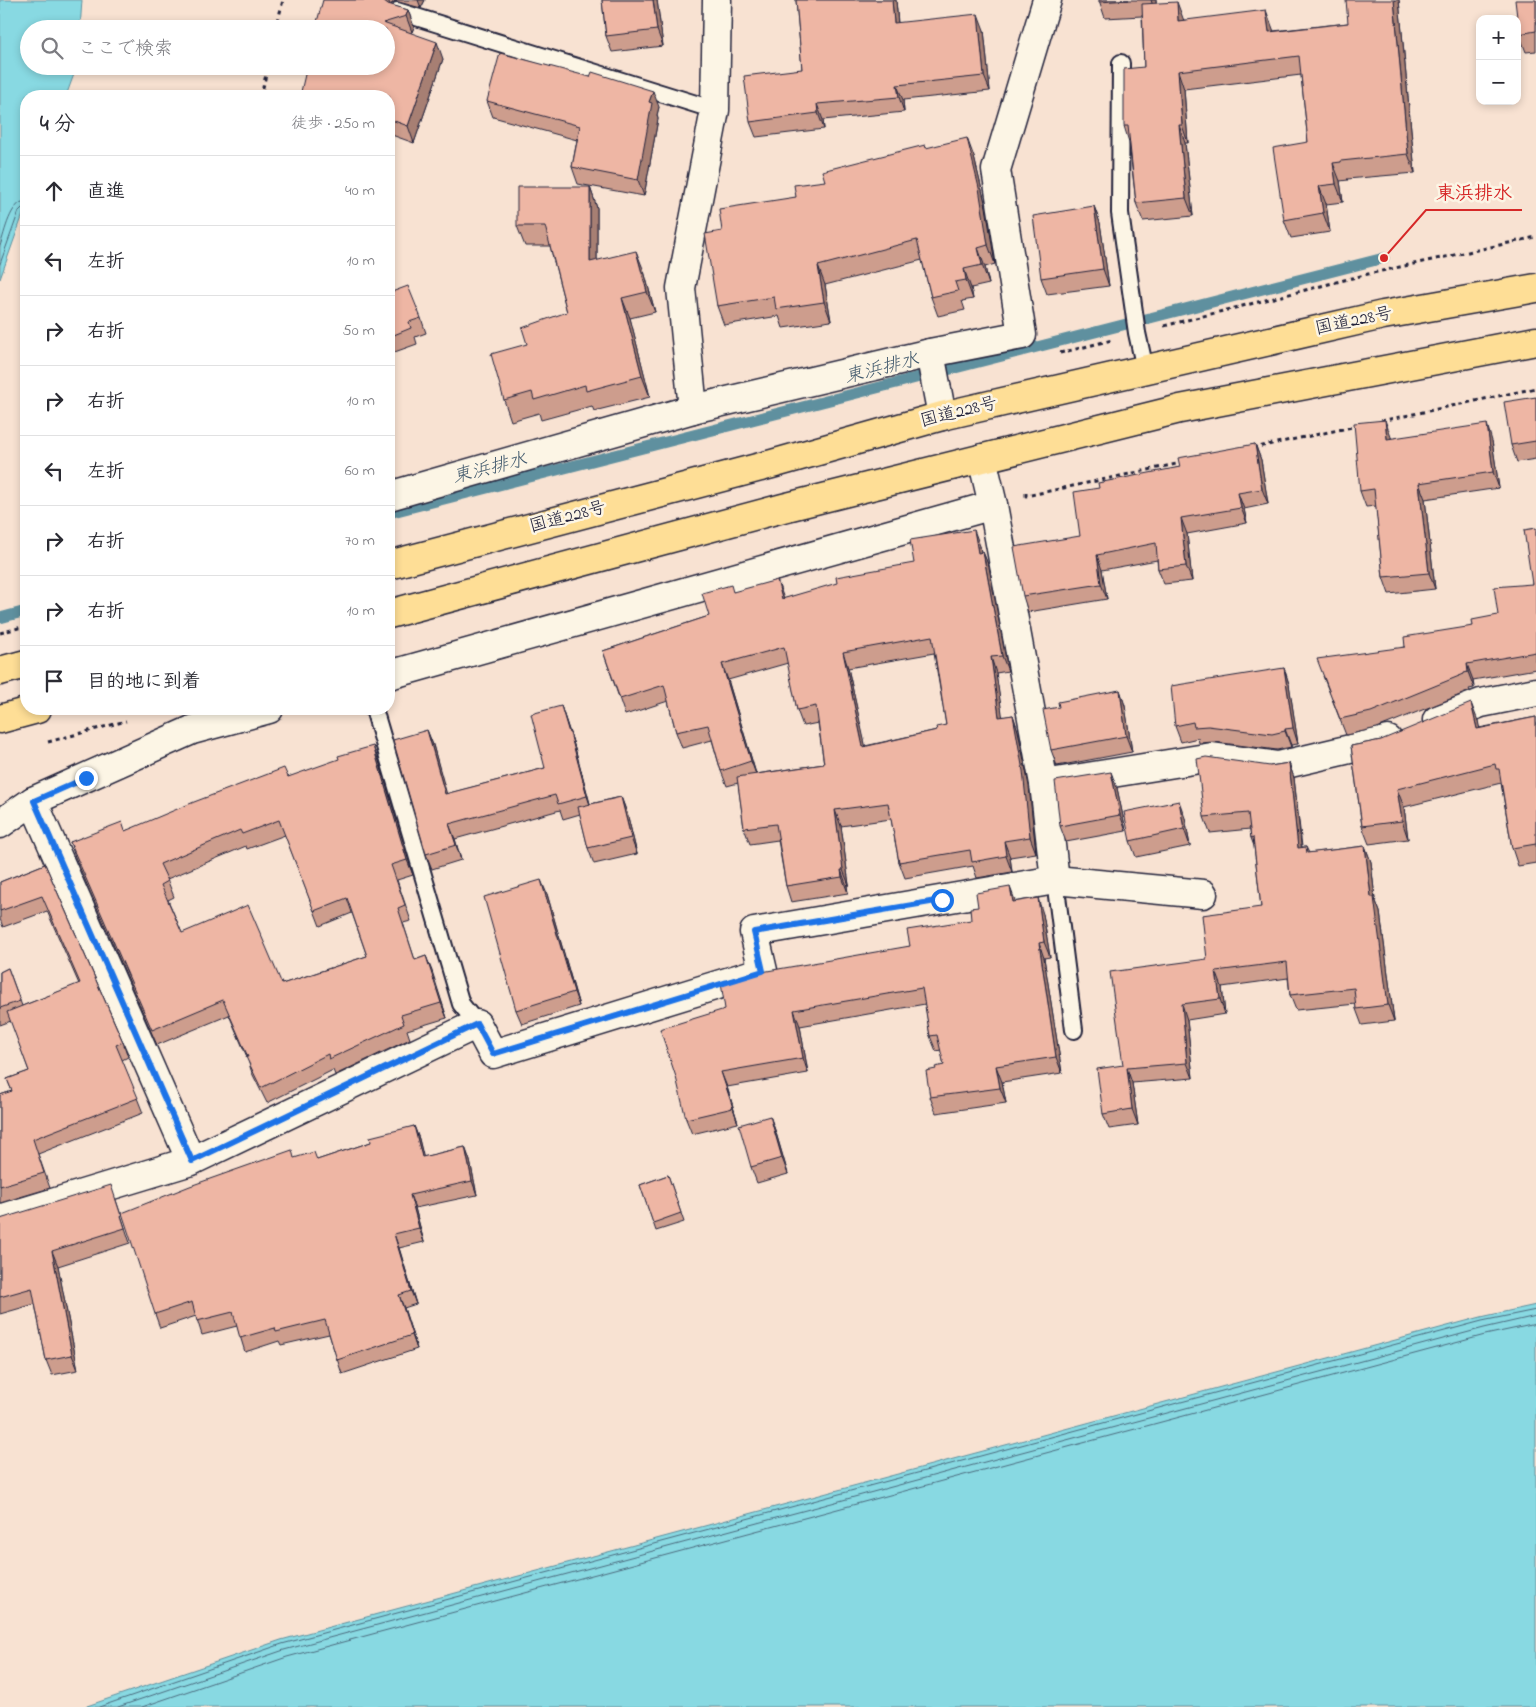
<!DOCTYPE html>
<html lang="ja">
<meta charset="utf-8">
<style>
:root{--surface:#fff;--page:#f7f7f7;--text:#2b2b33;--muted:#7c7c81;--line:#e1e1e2}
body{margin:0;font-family:"Indie Flower","Klee One",sans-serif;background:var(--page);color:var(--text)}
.controls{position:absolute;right:15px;top:15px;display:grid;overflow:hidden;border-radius:10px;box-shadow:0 2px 8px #0003}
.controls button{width:45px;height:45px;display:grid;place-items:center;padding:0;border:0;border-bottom:1px solid var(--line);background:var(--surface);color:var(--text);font:25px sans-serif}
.stop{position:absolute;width:15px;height:15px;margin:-11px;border:4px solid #1a73e8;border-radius:50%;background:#fff}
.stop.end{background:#1a73e8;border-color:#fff;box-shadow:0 1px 5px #0008}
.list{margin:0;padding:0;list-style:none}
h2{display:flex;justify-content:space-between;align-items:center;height:65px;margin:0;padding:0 20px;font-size:21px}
h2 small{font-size:16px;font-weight:400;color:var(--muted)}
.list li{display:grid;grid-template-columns:32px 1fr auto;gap:15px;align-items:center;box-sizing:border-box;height:70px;padding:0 20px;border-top:1px solid var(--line)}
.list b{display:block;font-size:19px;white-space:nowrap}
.list em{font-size:16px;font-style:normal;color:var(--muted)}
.icon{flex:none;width:28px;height:28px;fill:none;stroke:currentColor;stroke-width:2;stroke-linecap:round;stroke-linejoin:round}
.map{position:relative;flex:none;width:1536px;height:1707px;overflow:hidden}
.search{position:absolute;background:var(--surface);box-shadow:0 2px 8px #0003;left:20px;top:20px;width:375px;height:55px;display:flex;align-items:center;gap:12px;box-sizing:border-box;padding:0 18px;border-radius:28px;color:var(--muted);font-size:19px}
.panel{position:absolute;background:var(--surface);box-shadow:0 2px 8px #0003;left:20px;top:90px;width:375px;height:625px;border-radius:20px}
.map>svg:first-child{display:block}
.water{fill:#88d9e2;stroke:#5f909f}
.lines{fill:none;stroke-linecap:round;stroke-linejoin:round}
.shore{stroke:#4b6b7e;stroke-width:1}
.stream{stroke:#5f909f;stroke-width:11}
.service-casing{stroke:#22223b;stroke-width:20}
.minor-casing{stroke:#22223b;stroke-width:31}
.trunk-casing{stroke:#22223b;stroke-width:31}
.path{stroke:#22223b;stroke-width:3;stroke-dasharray:4 4;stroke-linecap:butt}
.service{stroke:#fcf5e5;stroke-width:16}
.minor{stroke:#fcf5e5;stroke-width:28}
.trunk{stroke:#fede96;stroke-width:28}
.wall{fill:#cd9d8d;stroke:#22223b;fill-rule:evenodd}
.shaded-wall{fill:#a77f73;stroke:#22223b}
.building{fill:#eeb6a4;stroke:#22223b;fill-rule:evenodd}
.route{stroke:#1a73e8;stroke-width:6}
.labels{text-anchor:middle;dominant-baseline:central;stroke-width:5;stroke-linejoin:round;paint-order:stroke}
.street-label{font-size:18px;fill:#22223b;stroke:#fcf5e5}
.water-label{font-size:19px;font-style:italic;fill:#41596d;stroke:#fcf5e5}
.leader{fill:none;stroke:#d62828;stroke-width:2}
.callout-dot{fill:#d62828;stroke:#fcf5e5;stroke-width:2}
.callout-label{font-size:19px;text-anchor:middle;font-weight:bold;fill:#d62828;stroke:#fcf5e5;stroke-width:5;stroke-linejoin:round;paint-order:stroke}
</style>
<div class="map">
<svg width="1536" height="1707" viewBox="0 0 1536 1707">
<rect width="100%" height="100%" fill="#f8e2d2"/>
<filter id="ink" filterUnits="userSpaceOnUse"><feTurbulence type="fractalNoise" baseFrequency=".02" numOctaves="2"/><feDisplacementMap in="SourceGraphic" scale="10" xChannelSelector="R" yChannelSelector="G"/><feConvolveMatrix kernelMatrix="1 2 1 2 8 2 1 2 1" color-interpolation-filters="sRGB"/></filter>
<g filter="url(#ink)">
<g class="water">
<path d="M 0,0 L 82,0 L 80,29 L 29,29 L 29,66 L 77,66 L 66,96 L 26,96 L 26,206 L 0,279 Z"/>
<path d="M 1536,1305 L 1536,1707 L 84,1707 L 281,1640 L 1481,1317 Z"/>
</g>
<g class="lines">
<g class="shore">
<path d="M 0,246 C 5,232 10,202 26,201"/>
<path d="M 0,264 L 19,211 L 22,208 L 26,207"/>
<path d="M 99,1707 L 282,1644 L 1482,1321 L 1536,1310"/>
<path d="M 118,1707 L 284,1650 L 1484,1328 L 1536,1316"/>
<path d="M 142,1707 L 287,1657 L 1485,1335 L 1536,1324"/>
</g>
<g class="stream">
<path d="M 389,513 L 1384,258"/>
<path d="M 0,618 L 26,611"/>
</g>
<g class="service-casing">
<g id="service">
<path d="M 397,11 L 715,110"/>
<path d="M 1121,63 L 1120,213 L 1137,333 L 1145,369"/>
<path d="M 374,709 L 461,1004 L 477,1024"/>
<path d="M 1055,880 L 1074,1030"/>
</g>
</g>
<g class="minor-casing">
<g id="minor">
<path d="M 930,353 L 1022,335 L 996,170 L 1047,0"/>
<path d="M 693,409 L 681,288 L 715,110 L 717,0"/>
<path d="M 982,458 L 993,505 L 1044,784 L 1055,880"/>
<path d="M 389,496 L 693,409 L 930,353 L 942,416"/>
<path d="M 389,675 L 993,505"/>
<path d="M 1437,720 L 1481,703 L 1536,692"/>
<path d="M 1044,784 L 1212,757 L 1278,766 L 1388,740"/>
<path d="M 33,801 L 191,1161"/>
<path d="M 0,824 L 33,801 L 192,730 L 269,709"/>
<path d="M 0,1219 L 191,1161 L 477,1024 L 493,1054 L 763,971 L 754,932 L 1055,880 L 1203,894"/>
</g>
</g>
<g class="trunk-casing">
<g id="trunk">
<path d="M 389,565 L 772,464 L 942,416 L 1383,315 L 1536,288"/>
<path d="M 389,614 L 783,508 L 1180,409 L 1536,341"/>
<path d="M 0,671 L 26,664"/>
<path d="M 0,719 L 37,709"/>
</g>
</g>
<g class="path">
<path d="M 276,29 L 283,0"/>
<path d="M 261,96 L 268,66"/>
<path d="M 1164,326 L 1368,274 L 1536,237"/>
<path d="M 1060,353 L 1112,340"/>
<path d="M 1381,421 L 1536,388"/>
<path d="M 1253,448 L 1357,426"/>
<path d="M 1026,493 L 1026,496 L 1181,463"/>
<path d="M 0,633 L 26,626"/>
<path d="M 48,742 L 126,721"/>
</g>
<use href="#service" class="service"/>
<use href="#minor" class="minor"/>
<use href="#trunk" class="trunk"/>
</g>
<g class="wall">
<path d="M 323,0 L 425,0 L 421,8 L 395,1 L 390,5 L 408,10 L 414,27 L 412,32 L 410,33 L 443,59 L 414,143 L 389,134 L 389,96 Z"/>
<path d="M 602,0 L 657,0 L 663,46 L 612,52 L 606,36 Z"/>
<path d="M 796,0 L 896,0 L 898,23 L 984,30 L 990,91 L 903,100 L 904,112 L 823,120 L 824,129 L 756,137 L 750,122 L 802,69 Z"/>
<path d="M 1099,0 L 1156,0 L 1156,3 L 1184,20 L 1273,29 L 1273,31 L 1348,23 L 1399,0 L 1415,173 L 1347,179 L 1348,180 L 1340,181 L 1343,202 L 1326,204 L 1330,232 L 1291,238 L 1284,220 L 1308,142 L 1301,75 L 1184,89 L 1188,143 L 1185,143 L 1193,216 L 1143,221 L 1136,203 L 1129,142 L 1124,126 L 1144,67 L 1142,16 L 1105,18 Z"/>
<path d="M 1536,0 L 1536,51 L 1526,52 L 1519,34 Z"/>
<path d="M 487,101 L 659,107 L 657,115 L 658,119 L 644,196 L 578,184 L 572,167 L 577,140 L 493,117 Z"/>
<path d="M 926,148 L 974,157 L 986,207 L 995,264 L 985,267 L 989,284 L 971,288 L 973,299 L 962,301 L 965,310 L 938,316 L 931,297 L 922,260 L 825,285 L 831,321 L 783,328 L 779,316 L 724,325 L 717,306 L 722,231 L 796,197 L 825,181 Z"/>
<path d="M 590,187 L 597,208 L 597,260 L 644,271 L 655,312 L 630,318 L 650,397 L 594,411 L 592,406 L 541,420 L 539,413 L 511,421 L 504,400 L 527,344 L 567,312 L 550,246 L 525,246 L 517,226 Z"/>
<path d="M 1094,206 L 1100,223 L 1109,286 L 1047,294 L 1041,278 Z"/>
<path d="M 389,293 L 421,318 L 426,333 L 415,337 L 417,344 L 389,354 Z"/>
<path d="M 1536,397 L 1536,459 L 1517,462 L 1511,445 Z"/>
<path d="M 1391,437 L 1391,439 L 1492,441 L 1499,488 L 1425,499 L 1435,589 L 1389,594 L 1383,577 L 1376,506 L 1366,507 L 1360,491 Z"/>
<path d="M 1255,444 L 1261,460 L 1268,504 L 1244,509 L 1247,523 L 1187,534 L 1192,581 L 1164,584 L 1158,569 L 1157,560 L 1102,570 L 1107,599 L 1028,612 L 1023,596 L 1080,536 L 1099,488 L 1180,467 Z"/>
<path d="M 1536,528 L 1536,669 L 1473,680 L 1474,688 L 1469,689 L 1470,691 L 1377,728 L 1346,735 L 1323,676 L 1405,647 L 1473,626 L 1498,615 L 1532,584 Z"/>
<path d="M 980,546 L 981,552 L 983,552 L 989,567 L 1008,671 L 996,673 L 1002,717 L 1013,715 L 1018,731 L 1029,786 L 1036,853 L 1010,857 L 1012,872 L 977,878 L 973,866 L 905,878 L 899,862 L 891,819 L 841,826 L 849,885 L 847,886 L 848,893 L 791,902 L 786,886 L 778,840 L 750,844 L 744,828 L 738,783 L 727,786 L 721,771 L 712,740 L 682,748 L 676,732 L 668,701 L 625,715 L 603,651 L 709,616 L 733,592 L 783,599 ZM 934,653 L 946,725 L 937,730 L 865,746 L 848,668 ZM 788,663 L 797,710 L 803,726 L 818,723 L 824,764 L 756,774 L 728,680 Z"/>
<path d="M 1284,668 L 1289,684 L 1298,744 L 1291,745 L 1291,747 L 1277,750 L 1214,742 L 1199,743 L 1198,738 L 1181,742 L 1175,726 Z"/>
<path d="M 1120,690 L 1125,706 L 1132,752 L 1057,766 L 1051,750 L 1059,707 Z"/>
<path d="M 561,706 L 575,748 L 590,804 L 621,797 L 627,813 L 637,854 L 594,864 L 588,848 L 580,814 L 563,819 L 560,810 L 455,839 L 461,860 L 432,869 L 426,854 L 427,730 L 433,745 L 446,794 L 545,768 Z"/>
<path d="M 1536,717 L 1536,863 L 1518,866 L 1512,848 L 1501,783 L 1404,807 L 1408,839 L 1369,844 L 1362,826 L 1351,746 L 1478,721 L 1479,728 Z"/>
<path d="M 379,761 L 413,875 L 397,880 L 411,921 L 403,923 L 415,960 L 426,956 L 447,1018 L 407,1030 L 410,1039 L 335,1075 L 333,1070 L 267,1103 L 252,1073 L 247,1057 L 229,1015 L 157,1045 L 75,857 L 70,842 L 125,831 L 288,777 ZM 285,835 L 320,926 L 352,913 L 367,956 L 282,984 L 182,933 L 168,900 L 174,897 L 167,879 L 246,846 L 247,849 Z"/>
<path d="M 1289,763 L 1294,778 L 1302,847 L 1306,847 L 1309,853 L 1365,846 L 1371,862 L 1375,899 L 1380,912 L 1394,1021 L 1362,1025 L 1356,1009 L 1356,1004 L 1296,1010 L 1290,995 L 1288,978 L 1222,987 L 1225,1014 L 1187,1020 L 1193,1078 L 1132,1083 L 1138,1125 L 1109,1129 L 1103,1114 L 1123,1065 L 1207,959 L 1261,907 L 1254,846 L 1251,838 L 1250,829 L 1210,833 L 1204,817 L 1270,766 Z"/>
<path d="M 1117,788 L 1126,831 L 1066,842 L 1060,826 Z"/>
<path d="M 1185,818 L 1190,846 L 1136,857 L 1130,841 Z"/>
<path d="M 45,864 L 123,1042 L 128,1057 L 122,1060 L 143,1113 L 38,1154 L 50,1188 L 0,1203 L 0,1095 L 12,1091 L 7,1079 L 29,1071 L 11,1021 L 0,1025 L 0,972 L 8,968 L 22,1006 L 79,984 L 47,911 L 3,927 L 0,919 L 0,882 Z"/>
<path d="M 547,894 L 579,1006 L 522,1024 L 516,1010 Z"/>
<path d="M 1016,902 L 1043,914 L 1050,957 L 1044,958 L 1062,1073 L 1002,1082 L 1006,1103 L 936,1113 L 930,1097 L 936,1069 L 944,1065 L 941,1050 L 936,1051 L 930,1036 L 925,1004 L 800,1026 L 808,1073 L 727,1087 L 738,1123 L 692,1134 L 686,1119 L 725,1009 L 910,946 Z"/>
<path d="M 770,1116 L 776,1133 L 788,1174 L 757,1183 L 751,1167 Z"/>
<path d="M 414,1126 L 419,1139 L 423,1157 L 465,1147 L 470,1161 L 477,1195 L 415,1208 L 424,1242 L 399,1248 L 416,1304 L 404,1308 L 417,1349 L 342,1374 L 329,1334 L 281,1345 L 279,1341 L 245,1352 L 237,1326 L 202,1335 L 196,1316 L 160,1328 L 155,1314 L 295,1158 L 317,1160 L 371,1142 Z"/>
<path d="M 668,1175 L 684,1222 L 656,1231 L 640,1185 Z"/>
<path d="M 116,1200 L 130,1243 L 58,1266 L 78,1370 L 52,1375 L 46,1360 L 35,1304 L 0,1314 L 0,1219 Z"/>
</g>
<g class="shaded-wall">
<path d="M 383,0 L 388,0 L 390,4 L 387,13 Z"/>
<path d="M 418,0 L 425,0 L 421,8 Z"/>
<path d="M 653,0 L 657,0 L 663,46 L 657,30 Z"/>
<path d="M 892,0 L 896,0 L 899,39 L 894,23 Z"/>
<path d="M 1151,0 L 1156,0 L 1156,15 Z"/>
<path d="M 1394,0 L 1399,0 L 1415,173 L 1408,154 Z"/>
<path d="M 1177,2 L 1184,21 L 1178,21 Z"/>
<path d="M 408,10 L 414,27 L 412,32 L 406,16 Z"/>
<path d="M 1266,10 L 1273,29 L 1275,50 L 1269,32 Z"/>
<path d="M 978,14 L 984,30 L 990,91 L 984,76 Z"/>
<path d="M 437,42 L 443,59 L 414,143 L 408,126 Z"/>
<path d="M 1178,71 L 1184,89 L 1188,143 L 1182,125 Z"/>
<path d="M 897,85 L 903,100 L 904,112 L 899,97 Z"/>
<path d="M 653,91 L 659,107 L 657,115 L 658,119 L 644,196 L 638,180 L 649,102 Z"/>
<path d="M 817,104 L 823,120 L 824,129 L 818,113 Z"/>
<path d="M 1179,125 L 1185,143 L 1193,216 L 1186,198 Z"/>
<path d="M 967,138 L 974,157 L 986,207 L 995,264 L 988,245 Z"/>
<path d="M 1333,163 L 1340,181 L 1343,202 L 1336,184 Z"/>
<path d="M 1319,186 L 1326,204 L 1330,232 L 1323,213 Z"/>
<path d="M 590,187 L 597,208 L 597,283 L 590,262 Z"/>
<path d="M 1094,206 L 1100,223 L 1109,286 L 1103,269 Z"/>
<path d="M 978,248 L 985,267 L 989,284 L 982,265 Z"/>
<path d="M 636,251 L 644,271 L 655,312 L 647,292 Z"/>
<path d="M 818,266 L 825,285 L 831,321 L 824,302 Z"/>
<path d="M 964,269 L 971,288 L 973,299 L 966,280 Z"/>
<path d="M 622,298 L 630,318 L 650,397 L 642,376 Z"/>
<path d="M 1385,420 L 1391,437 L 1392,456 L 1387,439 Z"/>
<path d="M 1487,424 L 1492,441 L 1499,488 L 1493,472 Z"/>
<path d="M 1255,444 L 1261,460 L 1268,504 L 1262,489 Z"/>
<path d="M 1419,483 L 1425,499 L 1435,589 L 1429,573 Z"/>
<path d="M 1238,493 L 1244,509 L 1247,523 L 1241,508 Z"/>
<path d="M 1181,518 L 1187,534 L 1192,581 L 1186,566 Z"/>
<path d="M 974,530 L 980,546 L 983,568 L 978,553 Z"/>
<path d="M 983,552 L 989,567 L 1008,671 L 1002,656 Z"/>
<path d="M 1097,555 L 1102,570 L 1107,599 L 1101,584 Z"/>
<path d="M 777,580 L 783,596 L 788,615 L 782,599 Z"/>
<path d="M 843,652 L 848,668 L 869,762 L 863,747 Z"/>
<path d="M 991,657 L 996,673 L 1005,733 L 999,717 Z"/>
<path d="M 722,664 L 728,680 L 757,777 L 751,761 Z"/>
<path d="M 1467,664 L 1473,680 L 1474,688 L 1468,672 Z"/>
<path d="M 1284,668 L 1289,684 L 1298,744 L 1293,728 Z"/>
<path d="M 1120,690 L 1125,706 L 1132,752 L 1126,736 Z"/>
<path d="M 1471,703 L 1478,721 L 1484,747 L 1477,729 Z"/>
<path d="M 561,706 L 573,743 L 570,733 L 575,748 L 592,811 L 587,796 Z"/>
<path d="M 1013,715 L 1018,731 L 1029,786 L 1036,853 L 1030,837 Z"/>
<path d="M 1285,729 L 1291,745 L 1291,747 L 1285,731 Z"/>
<path d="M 427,730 L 433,745 L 451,809 L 445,794 Z"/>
<path d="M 373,746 L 379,761 L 413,875 L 407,860 Z"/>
<path d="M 1289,763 L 1294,778 L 1303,863 L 1298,848 Z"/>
<path d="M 1111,772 L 1117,788 L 1126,831 L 1120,815 Z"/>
<path d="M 1397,789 L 1404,807 L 1408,839 L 1402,821 Z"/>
<path d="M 621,797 L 627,813 L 637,854 L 631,838 Z"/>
<path d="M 1179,801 L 1185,818 L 1190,846 L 1184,829 Z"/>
<path d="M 835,810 L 841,826 L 849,885 L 843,870 Z"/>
<path d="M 449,824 L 455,839 L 461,860 Z"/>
<path d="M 1004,841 L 1010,857 L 1012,872 L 1006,856 Z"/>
<path d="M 1365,846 L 1371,862 L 1375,899 L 1380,912 L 1394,1021 L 1388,1005 L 1371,897 Z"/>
<path d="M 841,870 L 847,886 L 848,893 L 842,877 Z"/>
<path d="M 541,880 L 547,894 L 579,1006 L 574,992 Z"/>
<path d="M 1010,887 L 1016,903 L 1013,902 Z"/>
<path d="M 1038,898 L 1043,914 L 1050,957 L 1044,942 Z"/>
<path d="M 1039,943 L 1044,958 L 1062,1073 L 1056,1057 Z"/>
<path d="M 426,956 L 432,971 L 447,1018 L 441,1003 Z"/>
<path d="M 1216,971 L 1222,987 L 1225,1014 L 1220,999 Z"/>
<path d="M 1182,1004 L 1187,1020 L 1193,1078 L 1187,1063 Z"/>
<path d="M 794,1010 L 800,1026 L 808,1073 L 803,1058 Z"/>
<path d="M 996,1066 L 1002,1082 L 1006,1103 L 1000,1088 Z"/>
<path d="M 1127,1068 L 1132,1083 L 1138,1125 L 1132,1109 Z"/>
<path d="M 721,1072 L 727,1087 L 738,1123 Z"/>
<path d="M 770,1116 L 776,1133 L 788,1174 L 782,1158 Z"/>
<path d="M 414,1126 L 419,1139 L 427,1171 L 422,1157 Z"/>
<path d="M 465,1147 L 470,1161 L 477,1195 L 472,1181 Z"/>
<path d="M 410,1195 L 415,1208 L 424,1242 L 419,1228 Z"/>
<path d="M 394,1234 L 399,1248 L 416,1304 L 411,1291 Z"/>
<path d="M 52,1251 L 58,1266 L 78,1370 L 72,1355 Z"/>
<path d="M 399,1295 L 404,1308 L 417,1349 L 412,1335 Z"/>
</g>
<g class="building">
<path d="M 323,0 L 383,0 L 388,4 L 408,10 L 406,16 L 383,23 L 437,42 L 408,126 L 389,119 L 389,96 L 300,96 L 307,66 L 386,66 L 386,29 L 315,29 Z"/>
<path d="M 602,0 L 653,0 L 657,30 L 606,36 Z"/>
<path d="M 796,0 L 892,0 L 894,23 L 978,14 L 984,76 L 897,85 L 899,97 L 817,104 L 818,113 L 750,122 L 744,76 L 802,69 Z"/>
<path d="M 1099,0 L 1129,0 L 1099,2 Z"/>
<path d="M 1346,0 L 1394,0 L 1408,154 L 1341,161 L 1341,162 L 1333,163 L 1336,184 L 1319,186 L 1323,213 L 1284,220 L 1273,148 L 1308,142 L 1299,56 L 1178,71 L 1182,125 L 1179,125 L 1186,198 L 1136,203 L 1128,126 L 1124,126 L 1124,69 L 1144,67 L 1142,4 L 1177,2 L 1178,21 L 1266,10 L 1269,32 L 1348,23 Z"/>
<path d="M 1515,0 L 1536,0 L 1536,31 L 1519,34 Z"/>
<path d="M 500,53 L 590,77 L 592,72 L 653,91 L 649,102 L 652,103 L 638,180 L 572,167 L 580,126 L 487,101 Z"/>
<path d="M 967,138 L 979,188 L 988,245 L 978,248 L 982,265 L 964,269 L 966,280 L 955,282 L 958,291 L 931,297 L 917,240 L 818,266 L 824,302 L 776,309 L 774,297 L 717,306 L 705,234 L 722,231 L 719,209 L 796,197 L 794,185 L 825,181 L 822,171 L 925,145 L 926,148 Z"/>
<path d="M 517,187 L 590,187 L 590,262 L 636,251 L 647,292 L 622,298 L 642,376 L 586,391 L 585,385 L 534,400 L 532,392 L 504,400 L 491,354 L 527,344 L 522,328 L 567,312 L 545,226 L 517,226 Z"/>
<path d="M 1094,206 L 1103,269 L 1041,278 L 1033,216 Z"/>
<path d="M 408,286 L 421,318 L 409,322 L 411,328 L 389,337 L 389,293 Z"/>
<path d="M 1536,397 L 1536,441 L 1511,445 L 1504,402 Z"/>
<path d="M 1385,420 L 1387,439 L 1487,424 L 1493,472 L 1419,483 L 1429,573 L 1383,577 L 1374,489 L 1360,491 L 1354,423 Z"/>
<path d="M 1255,444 L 1262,489 L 1238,493 L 1241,508 L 1181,518 L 1186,566 L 1158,569 L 1156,543 L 1097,555 L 1101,584 L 1023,596 L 1014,547 L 1080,536 L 1074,492 L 1099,488 L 1098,483 L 1180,467 L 1178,458 Z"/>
<path d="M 1536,528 L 1536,652 L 1467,664 L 1468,672 L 1464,673 L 1464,674 L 1371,712 L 1340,719 L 1317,659 L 1405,647 L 1404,637 L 1473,626 L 1472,620 L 1498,615 L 1494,587 L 1532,584 L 1524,530 Z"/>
<path d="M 974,530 L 978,553 L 983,552 L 1002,656 L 991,657 L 999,717 L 1013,715 L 1023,771 L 1030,837 L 1004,841 L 1006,856 L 972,862 L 970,850 L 899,862 L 888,803 L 835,810 L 843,870 L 841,870 L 842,877 L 786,886 L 776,824 L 744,828 L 737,777 L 824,764 L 816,706 L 797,710 L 784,647 L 722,664 L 751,761 L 721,771 L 708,725 L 676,732 L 664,685 L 620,699 L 603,651 L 709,616 L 702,593 L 731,585 L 733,592 L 777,580 L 782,599 L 837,583 L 836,577 L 914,563 L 910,540 ZM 932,636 L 946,725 L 936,727 L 937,730 L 863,747 L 843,652 Z"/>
<path d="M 1284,668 L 1293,728 L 1285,729 L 1285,731 L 1272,734 L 1208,726 L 1194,727 L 1193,722 L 1175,726 L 1171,686 Z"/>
<path d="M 1120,690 L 1126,736 L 1051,750 L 1043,710 L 1059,707 L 1058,702 Z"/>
<path d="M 1471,703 L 1477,729 L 1536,717 L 1536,844 L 1512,848 L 1499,769 L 1496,769 L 1495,764 L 1397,789 L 1402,821 L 1362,826 L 1351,746 L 1381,740 Z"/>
<path d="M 561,706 L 569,733 L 570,733 L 587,796 L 558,804 L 555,795 L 449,824 L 456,845 L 426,854 L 393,740 L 427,730 L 445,794 L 545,768 L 531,714 Z"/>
<path d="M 373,746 L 407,860 L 391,865 L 405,905 L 398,908 L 415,960 L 426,956 L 441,1003 L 401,1015 L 404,1024 L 329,1059 L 328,1054 L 261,1088 L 246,1057 L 248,1057 L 223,1000 L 152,1030 L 70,842 L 122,822 L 125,831 L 194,802 L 284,768 L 288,777 L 339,759 L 338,756 ZM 279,820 L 314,911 L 347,898 L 367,956 L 282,984 L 248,905 L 182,933 L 161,885 L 168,881 L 160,864 L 240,830 L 242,834 Z"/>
<path d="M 1206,757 L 1270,766 L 1289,763 L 1298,848 L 1306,847 L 1307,853 L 1365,846 L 1371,897 L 1374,897 L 1388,1005 L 1356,1009 L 1354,988 L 1290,995 L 1287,962 L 1216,971 L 1220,999 L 1182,1004 L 1187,1063 L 1127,1068 L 1132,1109 L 1103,1114 L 1097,1069 L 1123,1065 L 1110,972 L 1207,959 L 1202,915 L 1261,907 L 1253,837 L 1251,838 L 1248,813 L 1204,817 L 1197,759 Z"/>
<path d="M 1111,772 L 1120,815 L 1060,826 L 1055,781 Z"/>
<path d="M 621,797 L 631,838 L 588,848 L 578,807 Z"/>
<path d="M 1179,801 L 1184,829 L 1130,841 L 1124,812 Z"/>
<path d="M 45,864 L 123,1042 L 116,1045 L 138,1098 L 33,1139 L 44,1173 L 0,1186 L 0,1095 L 12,1091 L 7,1079 L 29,1071 L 7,1012 L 80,983 L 42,896 L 0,911 L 0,882 Z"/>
<path d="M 541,880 L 574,992 L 516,1010 L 484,897 Z"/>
<path d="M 1010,887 L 1013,902 L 1038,898 L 1044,942 L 1039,943 L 1056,1057 L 996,1066 L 1000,1088 L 930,1097 L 926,1071 L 936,1069 L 935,1067 L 944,1065 L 937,1035 L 930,1036 L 922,988 L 794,1010 L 803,1058 L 721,1072 L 733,1108 L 686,1119 L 676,1077 L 660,1029 L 725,1009 L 721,983 L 750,974 L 910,946 L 907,930 L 971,920 L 970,908 L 978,907 L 976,893 Z"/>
<path d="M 8,968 L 20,1001 L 0,1008 L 0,972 Z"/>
<path d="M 770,1116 L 782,1158 L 751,1167 L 739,1125 Z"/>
<path d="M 414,1126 L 422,1157 L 465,1147 L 472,1181 L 410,1195 L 419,1228 L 394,1234 L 411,1291 L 399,1295 L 412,1335 L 337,1360 L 325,1320 L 276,1332 L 275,1328 L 240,1338 L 233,1312 L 197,1321 L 192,1302 L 155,1314 L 122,1213 L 190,1186 L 292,1150 L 294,1158 L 314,1152 L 317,1160 L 371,1142 L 370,1137 Z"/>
<path d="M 668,1175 L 681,1213 L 653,1223 L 640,1185 Z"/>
<path d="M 111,1185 L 125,1228 L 52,1251 L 72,1355 L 46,1360 L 32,1288 L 0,1297 L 0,1219 Z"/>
</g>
</g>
<g class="lines" filter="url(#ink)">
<path class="route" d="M 86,778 L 34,801 L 192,1161 L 477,1024 L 493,1054 L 763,971 L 754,932 L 942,900"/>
</g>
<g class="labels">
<g class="street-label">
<text transform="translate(1354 322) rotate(-12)">国道228号</text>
<text transform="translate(959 413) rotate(-14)">国道228号</text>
<text transform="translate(568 518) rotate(-15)">国道228号</text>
</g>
<g class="water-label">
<text transform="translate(882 369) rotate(-14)">東浜排水</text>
<text transform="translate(490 469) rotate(-14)">東浜排水</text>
</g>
</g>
<path class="leader" d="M1384 258L1426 210H1522"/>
<circle class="callout-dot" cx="1384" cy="258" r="5"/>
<g class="callout-label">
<text x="1474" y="199">東浜排水</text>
</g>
</svg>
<div class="controls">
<button>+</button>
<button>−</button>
</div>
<div class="stop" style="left:942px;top:900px"></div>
<div class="stop end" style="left:86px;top:778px"></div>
<div class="search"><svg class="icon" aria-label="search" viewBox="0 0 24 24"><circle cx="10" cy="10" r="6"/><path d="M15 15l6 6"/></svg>ここで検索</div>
<section class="panel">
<h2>4 分<small>徒歩 · 250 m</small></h2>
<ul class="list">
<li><svg class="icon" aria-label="ahead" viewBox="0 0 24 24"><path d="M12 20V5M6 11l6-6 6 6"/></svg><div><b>直進</b></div><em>40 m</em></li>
<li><svg class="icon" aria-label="left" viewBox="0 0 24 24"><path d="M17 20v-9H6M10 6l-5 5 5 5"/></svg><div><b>左折</b></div><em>10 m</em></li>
<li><svg class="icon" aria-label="right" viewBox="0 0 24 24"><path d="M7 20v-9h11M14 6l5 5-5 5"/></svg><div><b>右折</b></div><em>50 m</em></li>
<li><svg class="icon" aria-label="right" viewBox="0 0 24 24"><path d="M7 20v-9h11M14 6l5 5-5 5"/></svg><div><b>右折</b></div><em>10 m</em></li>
<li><svg class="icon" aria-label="left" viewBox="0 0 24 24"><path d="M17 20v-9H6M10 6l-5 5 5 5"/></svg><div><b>左折</b></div><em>60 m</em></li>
<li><svg class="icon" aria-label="right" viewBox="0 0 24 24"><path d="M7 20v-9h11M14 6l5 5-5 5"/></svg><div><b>右折</b></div><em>70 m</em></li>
<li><svg class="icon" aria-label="right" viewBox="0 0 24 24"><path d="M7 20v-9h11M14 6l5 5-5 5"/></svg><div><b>右折</b></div><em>10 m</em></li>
<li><svg class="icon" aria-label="arrive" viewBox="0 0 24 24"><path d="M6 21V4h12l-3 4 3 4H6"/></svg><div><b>目的地に到着</b></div></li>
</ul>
</section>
</div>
